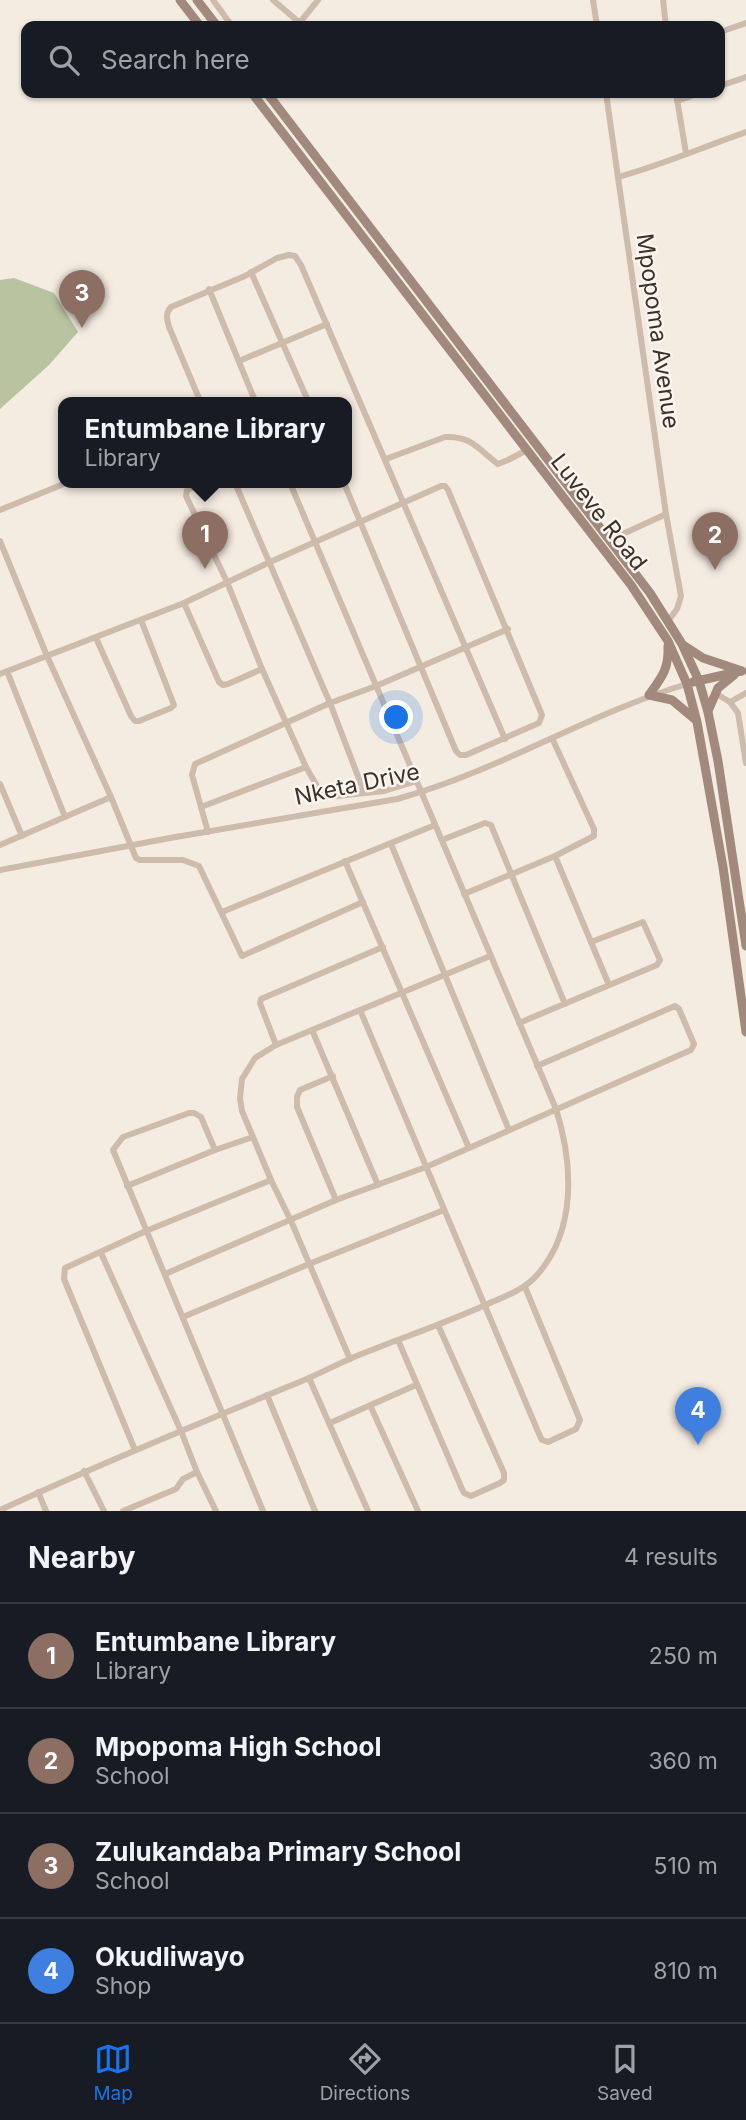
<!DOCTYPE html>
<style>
:root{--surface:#171b24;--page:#20242c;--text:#f1f3f6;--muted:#9ea1a6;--line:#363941;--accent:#1a73e8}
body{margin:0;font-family:Inter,sans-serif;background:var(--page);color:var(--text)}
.you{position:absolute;left:397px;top:718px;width:24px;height:24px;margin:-18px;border:5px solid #fff;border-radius:50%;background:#1a73e8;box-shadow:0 0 0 10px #1a73e833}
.badge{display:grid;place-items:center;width:46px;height:46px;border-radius:50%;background:var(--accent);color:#fff;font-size:23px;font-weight:700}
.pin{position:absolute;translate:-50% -58px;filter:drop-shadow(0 2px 4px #0008)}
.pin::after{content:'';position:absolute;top:37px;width:24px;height:21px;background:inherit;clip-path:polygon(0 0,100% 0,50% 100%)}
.popup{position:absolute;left:58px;top:397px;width:294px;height:91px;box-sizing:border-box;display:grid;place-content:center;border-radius:14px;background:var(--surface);filter:drop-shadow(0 2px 5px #0005);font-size:23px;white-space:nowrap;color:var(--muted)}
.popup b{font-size:26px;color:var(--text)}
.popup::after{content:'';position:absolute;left:50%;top:100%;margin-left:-14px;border:14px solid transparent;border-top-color:var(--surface)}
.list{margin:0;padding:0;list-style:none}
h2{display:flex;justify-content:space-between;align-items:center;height:91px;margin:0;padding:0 28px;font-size:30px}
h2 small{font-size:23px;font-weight:400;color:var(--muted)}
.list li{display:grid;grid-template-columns:46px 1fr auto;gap:21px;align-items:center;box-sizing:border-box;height:105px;padding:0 28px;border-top:2px solid var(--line)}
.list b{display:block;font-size:26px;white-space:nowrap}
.list p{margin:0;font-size:23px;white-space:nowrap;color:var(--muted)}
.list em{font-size:23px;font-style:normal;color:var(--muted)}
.icon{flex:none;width:38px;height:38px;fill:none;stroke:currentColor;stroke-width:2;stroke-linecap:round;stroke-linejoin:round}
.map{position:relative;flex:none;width:746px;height:1511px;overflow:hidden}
.search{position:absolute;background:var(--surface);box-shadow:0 2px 5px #0004;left:21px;right:21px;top:21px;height:77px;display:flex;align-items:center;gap:18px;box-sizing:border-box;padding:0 24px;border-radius:14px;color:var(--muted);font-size:26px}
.sheet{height:511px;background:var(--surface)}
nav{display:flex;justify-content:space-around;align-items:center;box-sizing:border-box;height:98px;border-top:2px solid var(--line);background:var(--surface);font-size:19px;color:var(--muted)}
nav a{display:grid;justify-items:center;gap:4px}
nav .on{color:var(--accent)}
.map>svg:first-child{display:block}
.green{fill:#b8c4a0}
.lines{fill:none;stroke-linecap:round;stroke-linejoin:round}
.street{stroke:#cdbbac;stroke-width:6}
.secondary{stroke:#a18a7d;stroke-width:9}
.labels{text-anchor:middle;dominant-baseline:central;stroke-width:5;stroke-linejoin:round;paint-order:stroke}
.street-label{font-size:23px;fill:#3b302b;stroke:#fbf5ee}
</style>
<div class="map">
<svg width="746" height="1511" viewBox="0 0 746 1511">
<rect width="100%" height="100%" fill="#f4ebe1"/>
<path class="green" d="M 14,278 L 54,293 L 78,332 L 49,365 L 0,409 L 0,280 Z"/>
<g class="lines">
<g class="street">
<path d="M 213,0 L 232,26"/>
<path d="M 273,0 L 300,23"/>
<path d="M 593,0 L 597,26"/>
<path d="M 663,0 L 666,26"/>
<path d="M 297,26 L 318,0"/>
<path d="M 720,32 L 746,23"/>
<path d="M 720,86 L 746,77"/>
<path d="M 606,93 L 666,514 L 610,540"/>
<path d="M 676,93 L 686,153"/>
<path d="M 677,101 L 700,93"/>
<path d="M 618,177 C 662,165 703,147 746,132"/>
<path d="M 251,272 L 309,403"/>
<path d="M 209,289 L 256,403"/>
<path d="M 239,361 L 327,324"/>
<path d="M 201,403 L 169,327 C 167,319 165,314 171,307 L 245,276 L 277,258 L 289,255 L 295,256 L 301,265 L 505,739"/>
<path d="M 386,459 L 445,437 C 472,436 478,449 498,464 L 508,460 L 527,450"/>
<path d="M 202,483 L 187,490 L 186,496 L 227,582 L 262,669 L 306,767 L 321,793 L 328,797 L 384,791 L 417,781"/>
<path d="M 235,483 L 330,703 L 364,792"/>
<path d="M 0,510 L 66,483"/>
<path d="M 666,514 L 681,596 L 677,609 L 668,621"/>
<path d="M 0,541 L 47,656 L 111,797 L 136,858 L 140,860 L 183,860 L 199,866 L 242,956 L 363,902"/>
<path d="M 184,603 L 219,682 L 223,685 L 228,684 L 262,669"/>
<path d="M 96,638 L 131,716 L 135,721 L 139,721 L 171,708 L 174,705 L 141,620"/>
<path d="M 7,671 L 65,817"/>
<path d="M 0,674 L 184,603 L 270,562 L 441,486 L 445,486 L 448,490 L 542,715 L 539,723 L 466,755 L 460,755 L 456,751 L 344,483"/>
<path d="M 715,693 L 730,702 L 738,713 L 746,763"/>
<path d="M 730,702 L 746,693"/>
<path d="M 0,784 L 22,836"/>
<path d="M 201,807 L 306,767"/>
<path d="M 208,832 L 192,775 L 195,764 L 330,703 L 376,686 L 508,629"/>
<path d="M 442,840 L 485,823 L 491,825 L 565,1004"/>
<path d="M 391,844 L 509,1130"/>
<path d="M 0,845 L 111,797"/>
<path d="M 555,856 L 609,985"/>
<path d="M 345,861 L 469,1148"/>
<path d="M 0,870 L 170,838 L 397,799 C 497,772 587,714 687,684"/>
<path d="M 464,894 L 555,856 L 594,836 L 594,829 L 552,738"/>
<path d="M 222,912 L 435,825"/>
<path d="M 360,1010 L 539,1434 L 542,1440 L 548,1442 L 576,1429 L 580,1420 L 525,1287"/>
<path d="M 519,1023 L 657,965 L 660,960 L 643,922 L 591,942"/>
<path d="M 312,1030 L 378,1185"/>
<path d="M 276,1045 L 260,1003 L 261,999 L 383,947"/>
<path d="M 333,1076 L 300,1090 L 297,1097 L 297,1107 L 336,1200"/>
<path d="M 215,1150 L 201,1117 L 194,1113 L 189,1113 L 123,1137 L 113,1150 L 263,1511"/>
<path d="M 127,1186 L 215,1150 L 253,1137"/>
<path d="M 101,1253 L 181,1431 L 197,1472 L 216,1511"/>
<path d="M 165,1274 L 336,1200 L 426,1167 L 691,1050 L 694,1044 L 679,1009 L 675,1006 L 537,1066"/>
<path d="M 183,1317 L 309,1264 L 444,1210"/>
<path d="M 398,1340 L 462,1489 L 464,1493 L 471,1496 L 500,1483 L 504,1480 L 504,1473 L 438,1325"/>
<path d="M 350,1359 L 291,1221 L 271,1180 L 242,1111 L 240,1098 L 242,1079 L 255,1058 L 276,1045 L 490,956"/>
<path d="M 309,1378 L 368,1511"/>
<path d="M 267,1395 L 315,1511"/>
<path d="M 370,1405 L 418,1511"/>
<path d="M 330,1423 L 416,1385"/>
<path d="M 135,1450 L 64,1279 L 65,1268 L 146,1231 L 271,1180"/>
<path d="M 84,1471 L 104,1511"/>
<path d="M 38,1492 L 46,1511"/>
<path d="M 0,1510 C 100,1464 200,1423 302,1381 C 323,1372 343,1361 364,1353 C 407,1336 451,1321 492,1302 C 508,1295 525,1289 537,1275 C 577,1230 573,1163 556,1109 L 290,483"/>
<path d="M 123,1511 L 176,1489 L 183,1479 L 197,1472"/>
</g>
<g class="secondary">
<path d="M 180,0 L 200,26"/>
<path d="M 197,0 L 217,26"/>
<path d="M 252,93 L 631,585 L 668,641 L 687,684 L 697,722 L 723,867 L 746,1032"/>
<path d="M 267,93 L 650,593 L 682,644 L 699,681 L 708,712 L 718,761 L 746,946"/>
<path d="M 683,645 L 703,658 L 742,671"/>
<path d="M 668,646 C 669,669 662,677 649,695 L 672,700 L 696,720"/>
<path d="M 693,682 L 741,671"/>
<path d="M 708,711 L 718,688 L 734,675"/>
</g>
</g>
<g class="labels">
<g class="street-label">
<text transform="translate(658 331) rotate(82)">Mpopoma Avenue</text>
<text transform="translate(599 512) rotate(52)">Luveve Road</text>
<text transform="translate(357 784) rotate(-12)">Nketa Drive</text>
</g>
</g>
</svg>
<div class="you"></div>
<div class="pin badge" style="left:205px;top:569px;background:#8d6e63">1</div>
<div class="popup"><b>Entumbane Library</b>Library</div>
<div class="pin badge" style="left:715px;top:570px;background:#8d6e63">2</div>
<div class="pin badge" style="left:82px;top:328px;background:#8d6e63">3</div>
<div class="pin badge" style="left:698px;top:1445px;background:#3f7fe0">4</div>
<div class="search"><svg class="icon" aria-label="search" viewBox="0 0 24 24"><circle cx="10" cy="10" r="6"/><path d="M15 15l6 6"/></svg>Search here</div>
</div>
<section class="sheet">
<h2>Nearby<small>4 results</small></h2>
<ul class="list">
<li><span class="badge" style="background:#8d6e63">1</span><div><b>Entumbane Library</b><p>Library</p></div><em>250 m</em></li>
<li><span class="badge" style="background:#8d6e63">2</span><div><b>Mpopoma High School</b><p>School</p></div><em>360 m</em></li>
<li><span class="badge" style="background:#8d6e63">3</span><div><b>Zulukandaba Primary School</b><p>School</p></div><em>510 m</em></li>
<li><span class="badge" style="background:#3f7fe0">4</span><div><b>Okudliwayo</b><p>Shop</p></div><em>810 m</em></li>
</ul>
</section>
<nav>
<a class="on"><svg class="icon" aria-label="map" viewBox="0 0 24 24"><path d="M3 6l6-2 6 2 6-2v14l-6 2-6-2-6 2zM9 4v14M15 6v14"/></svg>Map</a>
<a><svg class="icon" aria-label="directions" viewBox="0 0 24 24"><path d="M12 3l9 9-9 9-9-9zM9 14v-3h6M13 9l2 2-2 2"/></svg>Directions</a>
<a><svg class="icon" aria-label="saved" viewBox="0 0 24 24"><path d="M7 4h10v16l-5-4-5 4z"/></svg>Saved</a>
</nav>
